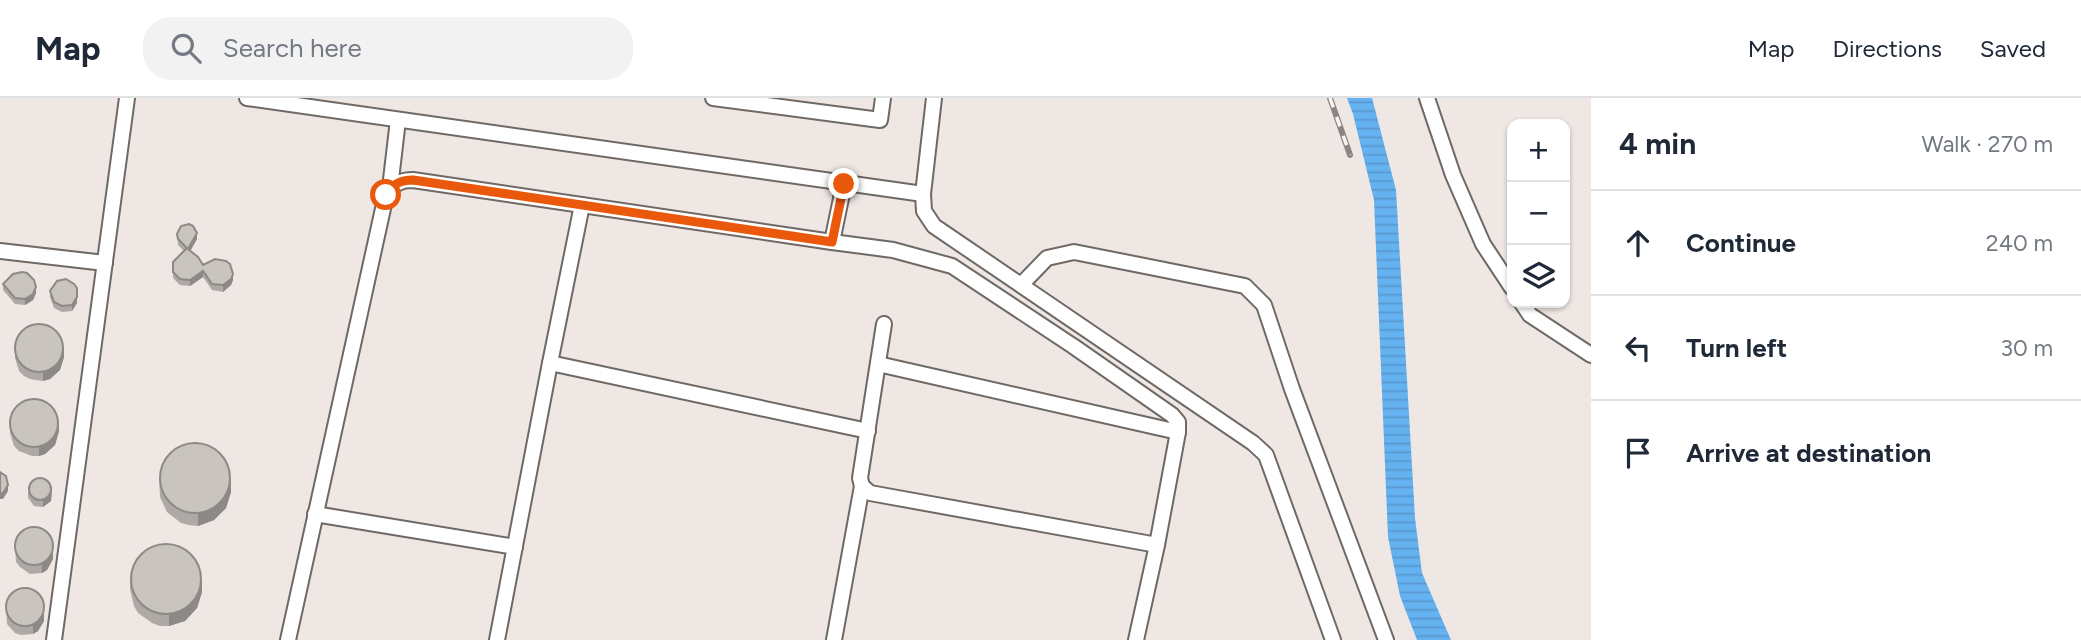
<!DOCTYPE html>
<meta charset="utf-8">
<style>
:root{--surface:#fff;--page:#f2f2f3;--text:#1f2937;--muted:#747a83;--line:#e0e1e3}
body{margin:0;font-family:Figtree,sans-serif;background:var(--page);color:var(--text)}
.controls{position:absolute;right:21px;top:21px;display:grid;overflow:hidden;border-radius:14px;box-shadow:0 2px 5px #0004}
.controls button{width:63px;height:63px;display:grid;place-items:center;padding:0;border:0;border-bottom:2px solid var(--line);background:var(--surface);color:var(--text);font:35px sans-serif}
.stop{position:absolute;width:21px;height:21px;margin:-16px;border:5px solid #ea580c;border-radius:50%;background:#fff}
.stop.end{background:#ea580c;border-color:#fff;box-shadow:0 2px 7px #0008}
.list{margin:0;padding:0;list-style:none}
h2{display:flex;justify-content:space-between;align-items:center;height:91px;margin:0;padding:0 28px;font-size:30px}
h2 small{font-size:23px;font-weight:400;color:var(--muted)}
.list li{display:grid;grid-template-columns:46px 1fr auto;gap:21px;align-items:center;box-sizing:border-box;height:105px;padding:0 28px;border-top:2px solid var(--line)}
.list b{display:block;font-size:26px;white-space:nowrap}
.list em{font-size:23px;font-style:normal;color:var(--muted)}
.icon{flex:none;width:38px;height:38px;fill:none;stroke:currentColor;stroke-width:2;stroke-linecap:round;stroke-linejoin:round}
.map{position:relative;flex:none;width:1591px;height:542px;overflow:hidden}
header{display:flex;align-items:center;gap:42px;box-sizing:border-box;height:98px;padding:0 35px;background:var(--surface);border-bottom:2px solid var(--line)}
header strong{font-size:33px}
nav{display:flex;gap:38px;margin-inline-start:auto;font-size:24px}
.search{width:490px;height:63px;background:var(--page);display:flex;align-items:center;gap:18px;box-sizing:border-box;padding:0 24px;border-radius:28px;color:var(--muted);font-size:26px}
main{display:flex}
aside{flex:1;background:var(--surface)}
.map>svg:first-child{display:block}
.water{fill:url(#water-rules)}
.lines{fill:none;stroke-linecap:round;stroke-linejoin:round}
.minor-casing{stroke:#6f6965;stroke-width:18}
.minor{stroke:#fff;stroke-width:14}
.rail-casing{stroke:#8a8582;stroke-width:6}
.rail{stroke:#fcf4f0;stroke-width:3.5;stroke-dasharray:10;stroke-linecap:butt}
.wall{fill:#aea9a4}
.shaded-wall{fill:#8d8986}
.building{fill:#cac4bf;stroke:#8d8986;stroke-width:2}
.route{stroke:#ea580c;stroke-width:9}
</style>
<header>
<strong>Map</strong>
<div class="search"><svg class="icon" aria-label="search" viewBox="0 0 24 24"><circle cx="10" cy="10" r="6"/><path d="M15 15l6 6"/></svg>Search here</div>
<nav><a>Map</a><a>Directions</a><a>Saved</a></nav>
</header>
<main>
<div class="map">
<svg width="1591" height="542" viewBox="0 0 1591 542">
<defs>
<pattern id="water-rules" width="6" height="5" patternUnits="userSpaceOnUse" patternTransform="scale(1.75)"><rect width="6" height="5" fill="#65b2f1"/><path d="M0 2.5h6" fill="none" stroke="#5798ce"/></pattern>
</defs>
<rect width="100%" height="100%" fill="#eee7e3"/>
<path class="water" d="M 1347,0 L 1372,0 L 1396,92 L 1415,420 L 1422,475 L 1451,542 L 1417,542 L 1400,498 L 1388,439 L 1374,102 L 1353,16 Z"/>
<g class="lines">
<g class="minor-casing">
<g id="minor">
<path d="M 247,0 L 923,96"/>
<path d="M 713,0 L 880,22 L 883,0"/>
<path d="M 934,0 L 923,96 L 924,113 L 934,128 L 1253,345 L 1266,357 L 1333,542"/>
<path d="M 1427,0 L 1453,77 L 1483,146 L 1512,190"/>
<path d="M 390,90 L 398,22"/>
<path d="M 832,144 L 893,152 L 952,168 L 1073,248 L 1172,317 L 1178,324 L 1178,334 L 1157,447 L 1136,542"/>
<path d="M 0,153 L 105,165"/>
<path d="M 1021,187 L 1047,160 L 1074,154 L 1245,188 L 1264,207 L 1292,291 L 1386,542"/>
<path d="M 1522,205 L 1530,217 L 1591,257"/>
<path d="M 884,226 L 860,380 L 862,388 L 870,395 L 1157,447"/>
<path d="M 550,265 L 868,333"/>
<path d="M 878,266 L 1178,334"/>
<path d="M 315,416 L 515,449"/>
<path d="M 54,542 L 127,0"/>
<path d="M 288,542 L 386,97 C 393,86 400,82 413,82 L 832,144 L 844,86"/>
<path d="M 497,542 L 550,265 L 582,107"/>
<path d="M 834,542 L 862,388"/>
</g>
</g>
<use href="#minor" class="minor"/>
<g class="rail-casing">
<path id="rail" d="M 1330,0 L 1350,57"/>
</g>
<use href="#rail" class="rail"/>
</g>
<g class="wall">
<path d="M 177,136 L 197,141 L 190,153 L 203,167 L 233,182 L 231,187 L 223,194 L 212,192 L 203,179 L 190,188 L 180,187 L 173,180 L 173,164 L 184,153 L 178,147 Z"/>
<path d="M 3,186 L 36,195 L 33,202 L 25,207 L 15,206 L 3,192 Z"/>
<path d="M 50,193 L 77,205 L 72,213 L 62,214 L 54,210 L 50,199 Z"/>
<path d="M 15,251 L 64,259 L 60,272 L 50,281 L 43,283 L 30,281 L 24,278 L 19,273 L 15,260 Z"/>
<path d="M 10,326 L 59,333 L 55,347 L 45,356 L 39,358 L 32,358 L 19,353 L 14,348 L 10,335 Z"/>
<path d="M 159,379 L 231,394 L 226,410 L 214,422 L 198,428 L 189,427 L 181,425 L 167,414 L 160,399 Z"/>
<path d="M 28,394 L 52,394 L 51,403 L 43,409 L 34,408 L 28,400 Z"/>
<path d="M 15,444 L 53,461 L 47,472 L 42,475 L 30,476 L 20,469 L 16,464 Z"/>
<path d="M 130,479 L 202,494 L 197,510 L 185,523 L 169,528 L 160,528 L 152,525 L 138,515 L 134,508 L 130,491 Z"/>
<path d="M 6,505 L 44,523 L 38,533 L 33,536 L 21,537 L 15,535 L 7,526 Z"/>
</g>
<g class="shaded-wall">
<path d="M 197,135 L 197,141 L 188,157 L 188,151 Z"/>
<path d="M 203,173 L 203,179 L 190,188 L 190,182 Z"/>
<path d="M 233,176 L 233,182 L 231,187 L 223,194 L 223,187 Z"/>
<path d="M 36,189 L 36,195 L 33,202 L 25,207 L 25,201 Z"/>
<path d="M 77,199 L 77,205 L 72,213 L 72,207 Z"/>
<path d="M 64,250 L 64,259 L 60,272 L 50,281 L 43,283 L 43,274 Z"/>
<path d="M 59,324 L 59,333 L 55,347 L 45,356 L 39,358 L 39,349 Z"/>
<path d="M 231,382 L 231,394 L 226,410 L 214,422 L 198,428 L 198,416 Z"/>
<path d="M 8,387 L 8,393 L 3,401 L 0,401 L 0,395 Z"/>
<path d="M 52,388 L 51,403 L 43,409 L 43,403 Z"/>
<path d="M 53,452 L 53,461 L 47,472 L 42,475 L 42,466 Z"/>
<path d="M 202,482 L 202,494 L 197,510 L 185,523 L 169,528 L 169,517 Z"/>
<path d="M 44,514 L 44,523 L 38,533 L 33,536 L 33,527 Z"/>
</g>
<g class="building">
<path d="M 189,126 L 193,128 L 197,135 L 188,151 L 198,159 L 203,167 L 215,161 L 226,163 L 230,166 L 233,176 L 231,181 L 223,187 L 212,186 L 203,173 L 190,182 L 180,181 L 173,174 L 173,164 L 187,150 L 178,141 L 177,136 L 181,128 Z"/>
<path d="M 22,174 L 27,175 L 34,182 L 36,189 L 33,196 L 25,201 L 15,200 L 3,186 L 13,176 Z"/>
<path d="M 66,181 L 74,186 L 77,190 L 77,199 L 72,207 L 62,208 L 54,204 L 50,193 L 57,183 Z"/>
<circle cx="39" cy="250" r="24"/>
<circle cx="34" cy="325" r="24"/>
<circle cx="195" cy="380" r="35"/>
<path d="M 0,374 L 6,378 L 8,387 L 3,395 L 0,395 Z"/>
<circle cx="40" cy="391" r="11"/>
<circle cx="34" cy="448" r="19"/>
<circle cx="166" cy="481" r="35"/>
<circle cx="25" cy="509" r="19"/>
</g>
<g class="lines">
<path class="route" d="M 386,97 C 393,86 400,82 413,82 L 832,144 L 844,86"/>
</g>
</svg>
<div class="controls">
<button>+</button>
<button>−</button>
<button><svg class="icon" aria-label="layers" viewBox="0 0 24 24"><path d="M12 4l9 5-9 5-9-5zM3 14l9 5 9-5"/></svg></button>
</div>
<div class="stop" style="left:386px;top:97px"></div>
<div class="stop end" style="left:844px;top:86px"></div>
</div>
<aside>
<h2>4 min<small>Walk · 270 m</small></h2>
<ul class="list">
<li><svg class="icon" aria-label="ahead" viewBox="0 0 24 24"><path d="M12 20V5M6 11l6-6 6 6"/></svg><div><b>Continue</b></div><em>240 m</em></li>
<li><svg class="icon" aria-label="left" viewBox="0 0 24 24"><path d="M17 20v-9H6M10 6l-5 5 5 5"/></svg><div><b>Turn left</b></div><em>30 m</em></li>
<li><svg class="icon" aria-label="arrive" viewBox="0 0 24 24"><path d="M6 21V4h12l-3 4 3 4H6"/></svg><div><b>Arrive at destination</b></div></li>
</ul>
</aside>
</main>
